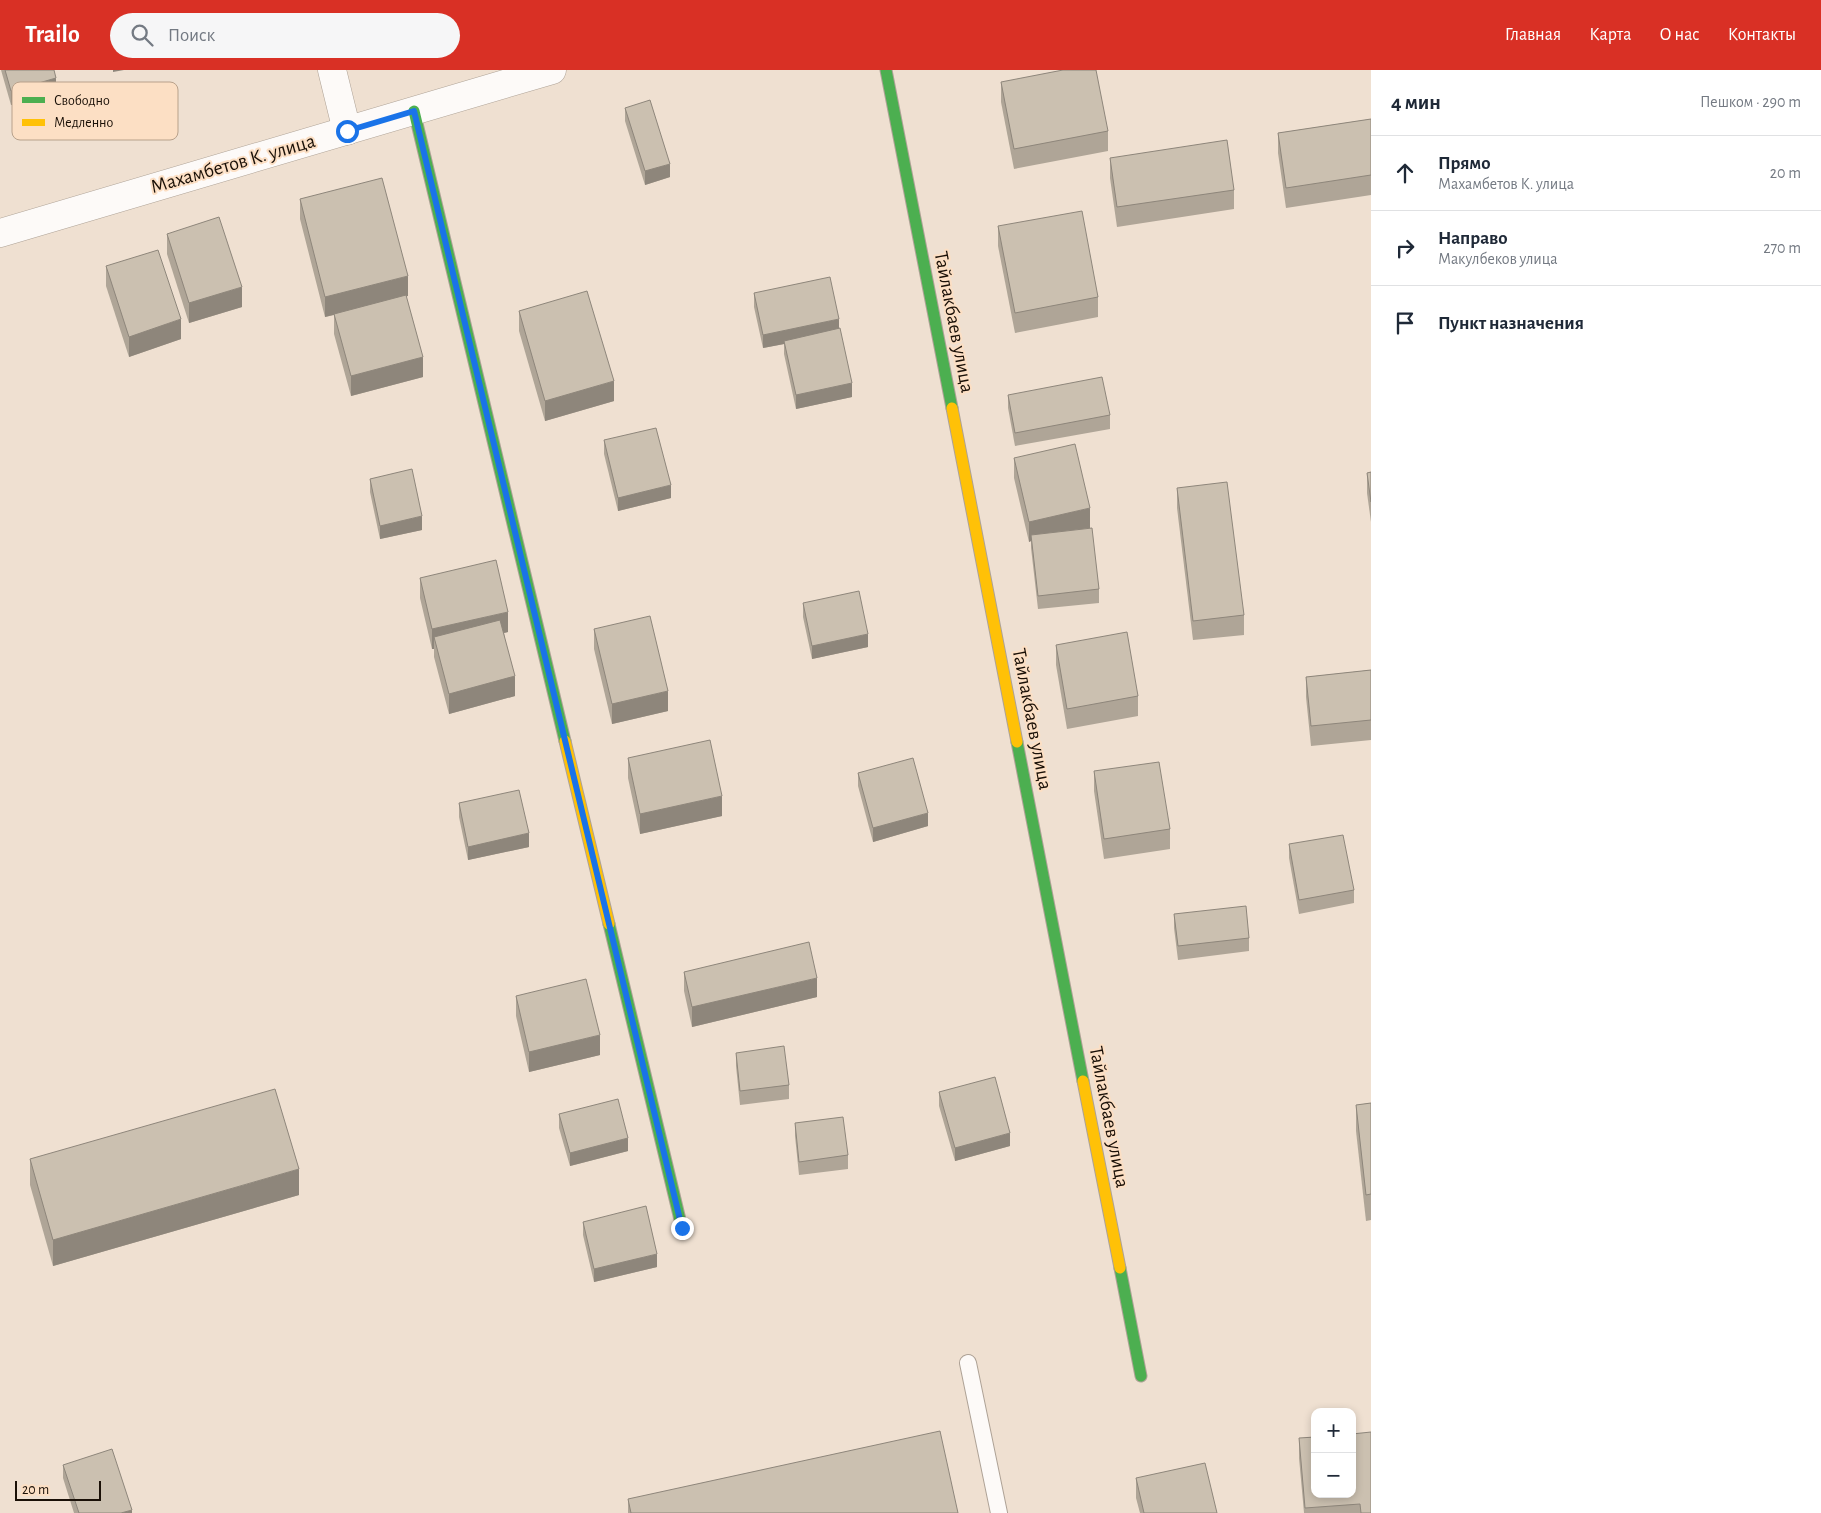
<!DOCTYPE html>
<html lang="ru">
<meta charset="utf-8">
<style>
:root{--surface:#fff;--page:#f6f6f7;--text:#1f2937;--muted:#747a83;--line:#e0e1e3;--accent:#d93025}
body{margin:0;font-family:"Alegreya Sans",sans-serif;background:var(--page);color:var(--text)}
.controls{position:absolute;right:15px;bottom:15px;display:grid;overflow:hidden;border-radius:10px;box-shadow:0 2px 8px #0003}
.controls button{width:45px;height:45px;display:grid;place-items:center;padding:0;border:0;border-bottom:1px solid var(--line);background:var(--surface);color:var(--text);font:25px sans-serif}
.scale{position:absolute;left:15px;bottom:12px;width:86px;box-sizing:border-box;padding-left:5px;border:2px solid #1a1007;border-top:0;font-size:14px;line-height:18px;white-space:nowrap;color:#1a1007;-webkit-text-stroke:4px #fcdfc4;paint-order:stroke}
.stop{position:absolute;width:15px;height:15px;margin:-11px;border:4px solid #1a73e8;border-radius:50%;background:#fff}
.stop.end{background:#1a73e8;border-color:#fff;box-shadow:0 1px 5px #0008}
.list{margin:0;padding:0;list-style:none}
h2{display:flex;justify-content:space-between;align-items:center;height:65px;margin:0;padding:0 20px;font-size:21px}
h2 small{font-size:16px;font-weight:400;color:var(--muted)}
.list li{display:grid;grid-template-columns:32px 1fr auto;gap:15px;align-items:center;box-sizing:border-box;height:75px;padding:0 20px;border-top:1px solid var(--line)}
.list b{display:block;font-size:19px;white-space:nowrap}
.list p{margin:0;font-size:16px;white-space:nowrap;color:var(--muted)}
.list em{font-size:16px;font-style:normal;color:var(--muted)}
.icon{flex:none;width:28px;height:28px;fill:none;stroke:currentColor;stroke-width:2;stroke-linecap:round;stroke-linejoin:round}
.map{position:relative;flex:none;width:1371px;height:1443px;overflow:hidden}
header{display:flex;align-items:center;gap:30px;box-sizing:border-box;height:70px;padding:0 25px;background:var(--accent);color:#fff}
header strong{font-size:24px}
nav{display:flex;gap:28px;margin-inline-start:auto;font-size:18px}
.search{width:350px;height:45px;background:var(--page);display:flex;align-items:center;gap:12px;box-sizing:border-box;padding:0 18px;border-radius:28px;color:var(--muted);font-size:19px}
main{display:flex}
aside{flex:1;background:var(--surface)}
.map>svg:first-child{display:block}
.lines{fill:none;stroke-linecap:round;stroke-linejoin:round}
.lane-casing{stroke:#aea296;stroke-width:18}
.street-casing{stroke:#aea296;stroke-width:29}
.fast-casing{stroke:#aea296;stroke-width:13}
.slow-casing{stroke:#aea296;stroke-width:13}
.lane{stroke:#fdfaf8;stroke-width:16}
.street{stroke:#fdfaf8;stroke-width:28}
.fast{stroke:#4caf50;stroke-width:11}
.slow{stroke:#ffc107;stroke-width:11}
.wall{fill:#afa597}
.shaded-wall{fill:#8e867b}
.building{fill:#cbc0b0;stroke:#8e867b}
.route{stroke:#1a73e8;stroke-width:6}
.labels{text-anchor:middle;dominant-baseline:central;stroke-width:4;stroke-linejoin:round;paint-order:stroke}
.street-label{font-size:20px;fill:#1a1007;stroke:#fcdfc4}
.key{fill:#fcdfc4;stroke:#b8a18b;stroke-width:1}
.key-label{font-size:14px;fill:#1a1007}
</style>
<header>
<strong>Trailo</strong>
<div class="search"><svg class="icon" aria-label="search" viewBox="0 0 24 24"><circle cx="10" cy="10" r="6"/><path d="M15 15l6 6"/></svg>Поиск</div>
<nav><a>Главная</a><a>Карта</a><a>О нас</a><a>Контакты</a></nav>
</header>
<main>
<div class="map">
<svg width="1371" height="1443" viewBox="0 0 1371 1443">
<rect width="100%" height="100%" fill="#efe0d1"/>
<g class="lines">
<g class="lane-casing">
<path id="lane" d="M 968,1293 L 999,1443"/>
</g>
<g class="street-casing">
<g id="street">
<path d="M 332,0 L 347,61"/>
<path d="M 0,163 L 552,0"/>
</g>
</g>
<g class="fast-casing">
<g id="fast">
<path d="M 886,0 L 952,338"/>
<path d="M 414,41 L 565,671"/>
<path d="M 1017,672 L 1083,1011"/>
<path d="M 609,854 L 682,1158"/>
<path d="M 1120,1198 L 1141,1306"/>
</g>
</g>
<g class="slow-casing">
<g id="slow">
<path d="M 952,338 L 1017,672"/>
<path d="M 565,671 L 609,854"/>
<path d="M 1083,1011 L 1120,1198"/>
</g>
</g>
<use href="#lane" class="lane"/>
<use href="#street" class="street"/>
<use href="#fast" class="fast"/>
<use href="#slow" class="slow"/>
</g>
<g class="wall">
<path d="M 1,0 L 54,0 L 56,22 L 11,35 Z"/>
<path d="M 1001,12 L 1108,61 L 1108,81 L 1014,99 L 1001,32 Z"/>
<path d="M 625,38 L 670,107 L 645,115 L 625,51 Z"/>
<path d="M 1371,49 L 1371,125 L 1286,138 L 1278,83 L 1278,63 Z"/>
<path d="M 1110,88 L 1234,120 L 1234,139 L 1117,157 L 1110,108 Z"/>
<path d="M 300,129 L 408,226 L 406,226 L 423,307 L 351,326 L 334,264 L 334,245 L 325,247 L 300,149 Z"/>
<path d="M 998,156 L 1098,227 L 1098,247 L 1015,263 L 998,176 Z"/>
<path d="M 167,164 L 242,237 L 189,253 L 167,184 Z"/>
<path d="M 106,196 L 181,269 L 129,287 L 106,216 Z"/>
<path d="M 754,223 L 839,258 L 852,327 L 796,339 L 784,284 L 784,274 L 763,278 L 754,237 Z"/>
<path d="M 519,241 L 614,331 L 545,351 L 519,261 Z"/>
<path d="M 1008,325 L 1110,345 L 1110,359 L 1015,376 L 1008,338 Z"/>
<path d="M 604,370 L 671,428 L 618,441 L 604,384 Z"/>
<path d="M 1014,388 L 1090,458 L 1099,519 L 1099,533 L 1038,539 L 1031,478 L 1031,471 L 1029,472 L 1014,408 Z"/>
<path d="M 1371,402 L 1371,452 L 1367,423 L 1367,403 Z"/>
<path d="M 370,409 L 422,460 L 380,469 L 370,422 Z"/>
<path d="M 1177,418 L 1244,545 L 1244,565 L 1193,570 L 1177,438 Z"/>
<path d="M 420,508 L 508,562 L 504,563 L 515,626 L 449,644 L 434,587 L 434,579 L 432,579 L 420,528 Z"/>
<path d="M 803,533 L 868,577 L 812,589 L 803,547 Z"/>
<path d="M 594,559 L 668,641 L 612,654 L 594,579 Z"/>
<path d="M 1056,575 L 1138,626 L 1138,646 L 1067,659 L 1056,595 Z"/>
<path d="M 1371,600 L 1371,670 L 1311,676 L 1306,627 L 1306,607 Z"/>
<path d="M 628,688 L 722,746 L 640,764 L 628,708 Z"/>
<path d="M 1094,701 L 1170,759 L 1170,779 L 1104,789 L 1094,721 Z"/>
<path d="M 858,703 L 928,756 L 873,772 L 858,716 Z"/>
<path d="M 459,733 L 529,777 L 468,790 L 459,747 Z"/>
<path d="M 1289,774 L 1354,820 L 1354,833 L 1299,844 L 1289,788 Z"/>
<path d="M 1174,844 L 1249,868 L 1249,881 L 1178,890 L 1174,858 Z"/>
<path d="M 684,902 L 817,927 L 692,957 L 684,921 Z"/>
<path d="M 516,926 L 600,985 L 529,1002 L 516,946 Z"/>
<path d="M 736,983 L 789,1015 L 789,1029 L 740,1035 L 736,996 Z"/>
<path d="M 939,1022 L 1010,1076 L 955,1091 L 939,1036 Z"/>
<path d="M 1371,1033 L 1371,1150 L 1366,1151 L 1356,1061 L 1356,1035 Z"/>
<path d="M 559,1044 L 628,1081 L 570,1096 L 559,1058 Z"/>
<path d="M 795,1053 L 848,1085 L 848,1099 L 799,1105 L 795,1066 Z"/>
<path d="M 30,1089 L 299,1125 L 53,1196 L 30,1115 Z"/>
<path d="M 583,1152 L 657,1197 L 594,1212 L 583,1165 Z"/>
<path d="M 1299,1368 L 1371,1443 L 1304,1443 L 1299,1388 Z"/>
<path d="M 63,1395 L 132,1443 L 74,1443 L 63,1408 Z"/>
<path d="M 1136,1408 L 1217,1443 L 1140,1443 L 1136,1428 Z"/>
<path d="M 628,1429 L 958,1443 L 628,1443 Z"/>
</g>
<g class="shaded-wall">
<path d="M 113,0 L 124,0 L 113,2 Z"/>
<path d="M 56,8 L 56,22 L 11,35 L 11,21 Z"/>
<path d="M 670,94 L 670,107 L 645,115 L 645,101 Z"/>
<path d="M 408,206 L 408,226 L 325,247 L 325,227 Z"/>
<path d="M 242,217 L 242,237 L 189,253 L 189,233 Z"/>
<path d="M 181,249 L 181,269 L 129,287 L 129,267 Z"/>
<path d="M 839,249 L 839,262 L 784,271 L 784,274 L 763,278 L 763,265 Z"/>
<path d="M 423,287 L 423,307 L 351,326 L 351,306 Z"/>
<path d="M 614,311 L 614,331 L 545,351 L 545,331 Z"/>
<path d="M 852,313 L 852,327 L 796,339 L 796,325 Z"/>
<path d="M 671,415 L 671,428 L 618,441 L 618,428 Z"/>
<path d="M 1090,438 L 1090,458 L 1031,465 L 1031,471 L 1029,472 L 1029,452 Z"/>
<path d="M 422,446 L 422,460 L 380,469 L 380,456 Z"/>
<path d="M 508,542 L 508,562 L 437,578 L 434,567 L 434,579 L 432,579 L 432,559 Z"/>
<path d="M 868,564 L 868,577 L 812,589 L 812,576 Z"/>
<path d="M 515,606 L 515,626 L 449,644 L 449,624 Z"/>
<path d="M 668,621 L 668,641 L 612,654 L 612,634 Z"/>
<path d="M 722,726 L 722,746 L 640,764 L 640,744 Z"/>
<path d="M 928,743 L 928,756 L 873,772 L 873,758 Z"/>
<path d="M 529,763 L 529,777 L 468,790 L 468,777 Z"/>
<path d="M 817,908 L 817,927 L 692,957 L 692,937 Z"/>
<path d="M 600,965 L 600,985 L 529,1002 L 529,982 Z"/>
<path d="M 1010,1063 L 1010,1076 L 955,1091 L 955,1078 Z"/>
<path d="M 628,1068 L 628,1081 L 570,1096 L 570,1083 Z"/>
<path d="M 299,1099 L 299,1125 L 53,1196 L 53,1170 Z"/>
<path d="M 657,1184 L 657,1197 L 594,1212 L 594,1199 Z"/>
<path d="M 132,1440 L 132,1443 L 121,1443 Z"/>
</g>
<g class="building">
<path d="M 5,0 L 54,0 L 56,8 L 11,21 Z"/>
<path d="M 1063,0 L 1096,0 L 1108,61 L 1014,79 L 1001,12 Z"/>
<path d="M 650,30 L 670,94 L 645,101 L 625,38 Z"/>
<path d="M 1371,49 L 1371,105 L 1286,118 L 1278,63 Z"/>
<path d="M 1227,70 L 1234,120 L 1117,137 L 1110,88 Z"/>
<path d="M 382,108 L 408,206 L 325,227 L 300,129 Z"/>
<path d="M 1082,141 L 1098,227 L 1015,243 L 998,156 Z"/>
<path d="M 219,147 L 242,217 L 189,233 L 167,164 Z"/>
<path d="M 158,180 L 181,249 L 129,267 L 106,196 Z"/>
<path d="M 830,207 L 839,249 L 763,265 L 754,223 Z"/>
<path d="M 587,221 L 614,311 L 545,331 L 519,241 Z"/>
<path d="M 406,225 L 423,287 L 351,306 L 334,244 Z"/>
<path d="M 840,258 L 852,313 L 796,325 L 784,271 Z"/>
<path d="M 1102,307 L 1110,345 L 1015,363 L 1008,325 Z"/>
<path d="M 656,358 L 671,415 L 618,428 L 604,370 Z"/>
<path d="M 1075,374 L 1090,438 L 1029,452 L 1014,388 Z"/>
<path d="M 412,399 L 422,446 L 380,456 L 370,409 Z"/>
<path d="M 1371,402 L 1371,432 L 1367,403 Z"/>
<path d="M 1227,412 L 1244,545 L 1193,551 L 1177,418 Z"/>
<path d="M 1092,458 L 1099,519 L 1038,526 L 1031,465 Z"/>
<path d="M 496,490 L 508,542 L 432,559 L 420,508 Z"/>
<path d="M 859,521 L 868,564 L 812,576 L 803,533 Z"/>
<path d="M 650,546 L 668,621 L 612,634 L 594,559 Z"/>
<path d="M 500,550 L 515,606 L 449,624 L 434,567 Z"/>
<path d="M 1127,562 L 1138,626 L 1067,639 L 1056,575 Z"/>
<path d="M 1371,600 L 1371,650 L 1311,656 L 1306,607 Z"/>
<path d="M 710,670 L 722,726 L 640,744 L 628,688 Z"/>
<path d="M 913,688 L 928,743 L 873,758 L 858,703 Z"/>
<path d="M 1159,692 L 1170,759 L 1104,769 L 1094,701 Z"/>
<path d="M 519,720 L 529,763 L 468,777 L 459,733 Z"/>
<path d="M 1343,765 L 1354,820 L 1299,830 L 1289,774 Z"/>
<path d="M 1246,836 L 1249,868 L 1178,876 L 1174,844 Z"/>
<path d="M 809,872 L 817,908 L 692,937 L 684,902 Z"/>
<path d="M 586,909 L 600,965 L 529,982 L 516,926 Z"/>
<path d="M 784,976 L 789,1015 L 740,1021 L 736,983 Z"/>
<path d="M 995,1007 L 1010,1063 L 955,1078 L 939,1022 Z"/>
<path d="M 275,1019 L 299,1099 L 53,1170 L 30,1089 Z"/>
<path d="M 618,1029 L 628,1068 L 570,1083 L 559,1044 Z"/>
<path d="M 1371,1033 L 1371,1124 L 1366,1125 L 1356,1035 Z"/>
<path d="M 843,1047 L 848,1085 L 799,1092 L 795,1053 Z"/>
<path d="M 646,1136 L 657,1184 L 594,1199 L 583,1152 Z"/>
<path d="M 940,1361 L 958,1443 L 631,1443 L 628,1429 Z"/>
<path d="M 1371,1362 L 1371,1443 L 1361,1443 L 1360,1434 L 1305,1438 L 1299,1368 L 1315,1367 L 1315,1424 L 1352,1424 L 1352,1364 Z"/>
<path d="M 112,1379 L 132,1440 L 121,1443 L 79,1443 L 63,1395 Z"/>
<path d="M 1205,1393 L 1217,1443 L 1144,1443 L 1136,1408 Z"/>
</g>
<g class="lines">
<path class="route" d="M 347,61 L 414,41 L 682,1158"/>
</g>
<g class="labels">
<g class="street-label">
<text transform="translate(233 94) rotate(-16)">Махамбетов К. улица</text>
<text transform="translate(954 252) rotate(79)">Тайлакбаев улица</text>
<text transform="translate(1032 649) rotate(79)">Тайлакбаев улица</text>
<text transform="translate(1109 1047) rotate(79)">Тайлакбаев улица</text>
</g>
</g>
<rect x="12" y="12" width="166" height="58" rx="8" class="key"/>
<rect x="22" y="27" width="23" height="6" fill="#4caf50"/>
<rect x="22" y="49" width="23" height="7" fill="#ffc107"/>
<g class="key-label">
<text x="54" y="35">Свободно</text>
<text x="54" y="57">Медленно</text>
</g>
</svg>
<div class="controls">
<button>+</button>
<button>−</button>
</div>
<div class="scale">20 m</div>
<div class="stop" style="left:347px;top:61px"></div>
<div class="stop end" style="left:682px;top:1158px"></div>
</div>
<aside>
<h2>4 мин<small>Пешком · 290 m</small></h2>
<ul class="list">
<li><svg class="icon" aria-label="ahead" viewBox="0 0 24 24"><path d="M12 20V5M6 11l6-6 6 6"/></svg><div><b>Прямо</b><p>Махамбетов К. улица</p></div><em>20 m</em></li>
<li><svg class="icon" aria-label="right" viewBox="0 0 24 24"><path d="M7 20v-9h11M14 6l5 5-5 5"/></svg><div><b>Направо</b><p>Макулбеков улица</p></div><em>270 m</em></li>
<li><svg class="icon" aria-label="arrive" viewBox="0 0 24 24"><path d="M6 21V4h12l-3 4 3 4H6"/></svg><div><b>Пункт назначения</b></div></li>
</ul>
</aside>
</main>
